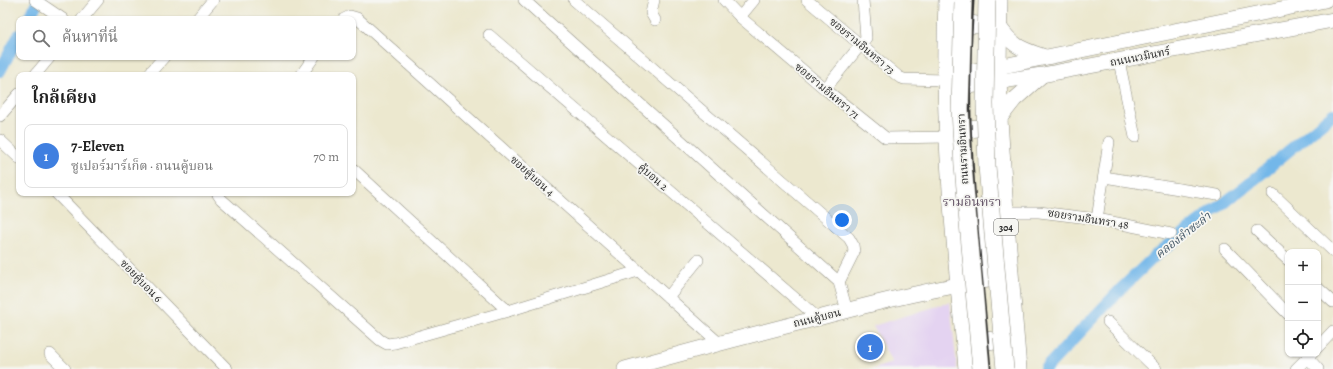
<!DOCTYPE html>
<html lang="th">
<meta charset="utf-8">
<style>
:root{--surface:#fff;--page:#f2f2f2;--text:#222;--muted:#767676;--line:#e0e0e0;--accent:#7c3aed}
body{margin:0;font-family:Alegreya,"Noto Serif Thai",serif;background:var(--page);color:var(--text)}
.controls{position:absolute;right:12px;bottom:12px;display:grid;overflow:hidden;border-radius:8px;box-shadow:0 1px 3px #0004}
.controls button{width:36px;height:36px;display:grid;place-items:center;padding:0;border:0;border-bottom:1px solid var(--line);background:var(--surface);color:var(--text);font:20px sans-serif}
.you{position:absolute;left:842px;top:220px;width:14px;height:14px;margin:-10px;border:3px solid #fff;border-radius:50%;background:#1a73e8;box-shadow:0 0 0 6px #1a73e833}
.badge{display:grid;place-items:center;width:26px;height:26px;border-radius:50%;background:var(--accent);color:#fff;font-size:13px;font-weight:700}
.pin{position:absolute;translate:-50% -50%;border:2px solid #fff;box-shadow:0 1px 4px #0006}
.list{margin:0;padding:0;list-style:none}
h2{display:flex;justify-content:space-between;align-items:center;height:52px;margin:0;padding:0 16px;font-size:17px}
h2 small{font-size:13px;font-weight:400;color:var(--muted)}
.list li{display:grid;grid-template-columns:26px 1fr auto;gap:12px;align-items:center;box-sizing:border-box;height:64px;margin:0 8px 8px;padding:0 8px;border:1px solid var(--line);border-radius:8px}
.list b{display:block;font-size:15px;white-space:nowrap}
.list p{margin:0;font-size:13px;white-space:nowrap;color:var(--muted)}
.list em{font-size:13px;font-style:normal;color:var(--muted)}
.icon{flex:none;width:22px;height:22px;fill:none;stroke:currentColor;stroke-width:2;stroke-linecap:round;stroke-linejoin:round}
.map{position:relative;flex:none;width:1333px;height:369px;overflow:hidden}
.search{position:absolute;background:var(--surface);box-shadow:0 1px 3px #0004;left:16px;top:16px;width:340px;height:44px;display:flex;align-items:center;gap:10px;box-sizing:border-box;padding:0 14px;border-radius:8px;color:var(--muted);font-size:15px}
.panel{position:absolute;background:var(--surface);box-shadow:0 1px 3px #0004;left:16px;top:72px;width:340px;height:124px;border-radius:8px}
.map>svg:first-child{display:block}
.built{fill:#e4d3f1}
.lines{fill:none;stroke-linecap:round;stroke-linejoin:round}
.canal{stroke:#73b7e9;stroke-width:12}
.street-casing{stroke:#8c8a7d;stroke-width:12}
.secondary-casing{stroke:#8c8a7d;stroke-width:16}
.primary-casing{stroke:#8c8a7d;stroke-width:18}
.street{stroke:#fff;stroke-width:11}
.secondary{stroke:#fff;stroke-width:15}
.primary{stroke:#fff;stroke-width:17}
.rail{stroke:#2b2b2b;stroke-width:3}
.primary-bridge-casing{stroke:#8c8a7d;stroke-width:18;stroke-linecap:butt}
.primary-bridge{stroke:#fff;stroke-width:17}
.labels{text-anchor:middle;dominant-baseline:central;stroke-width:3.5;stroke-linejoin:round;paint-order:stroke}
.shield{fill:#f6f6f2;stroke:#686867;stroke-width:1}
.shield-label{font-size:10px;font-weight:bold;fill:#2b2b2b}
.street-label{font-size:11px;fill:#2b2b2b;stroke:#f6f6f2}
.water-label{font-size:12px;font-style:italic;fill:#415564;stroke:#f6f6f2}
.quarter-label{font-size:13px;fill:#645467;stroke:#f6f6f2}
</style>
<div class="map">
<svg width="1333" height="369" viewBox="0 0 1333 369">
<rect width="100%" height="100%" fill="#f6f6f2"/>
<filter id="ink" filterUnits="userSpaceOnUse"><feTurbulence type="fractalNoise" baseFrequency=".025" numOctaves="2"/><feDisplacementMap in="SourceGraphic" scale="8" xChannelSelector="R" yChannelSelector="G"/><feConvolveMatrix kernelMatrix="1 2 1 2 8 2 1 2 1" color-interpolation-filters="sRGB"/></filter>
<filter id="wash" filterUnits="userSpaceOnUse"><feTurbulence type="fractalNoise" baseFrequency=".012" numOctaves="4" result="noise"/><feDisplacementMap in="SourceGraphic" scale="16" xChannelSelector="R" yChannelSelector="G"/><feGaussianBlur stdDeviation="0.9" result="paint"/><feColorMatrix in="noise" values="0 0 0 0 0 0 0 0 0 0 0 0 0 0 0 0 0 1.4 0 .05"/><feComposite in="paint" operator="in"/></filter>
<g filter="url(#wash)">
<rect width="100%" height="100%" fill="#ece8cf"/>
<path class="built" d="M 950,302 L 957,369 L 873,369 L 892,363 L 873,326 Z"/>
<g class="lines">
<g class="canal">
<path d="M 28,19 L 39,0"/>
<path d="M 0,71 L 19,35"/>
<path d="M 1045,369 L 1122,288 L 1156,255 L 1244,188 L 1333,114"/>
</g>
</g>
</g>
<g filter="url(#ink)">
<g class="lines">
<g class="street-casing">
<g id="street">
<path d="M 35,0 L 63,19"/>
<path d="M 524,0 L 839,282 L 847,311"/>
<path d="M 574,0 L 849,238 L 853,245 L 854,252 L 839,282"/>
<path d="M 654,0 L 651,13 L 655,20"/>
<path d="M 724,0 L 740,17 L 825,89 L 886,138 L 948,137"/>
<path d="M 807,0 L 899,77 L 904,79 L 946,80"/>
<path d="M 740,17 L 754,0"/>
<path d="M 82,19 L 98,0"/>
<path d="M 197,19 L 213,0"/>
<path d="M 344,19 L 350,16 L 357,18 L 719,343"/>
<path d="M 489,35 L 818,318"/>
<path d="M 1119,61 L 1135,137"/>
<path d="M 35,75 L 50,57"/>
<path d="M 148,75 L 164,57"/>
<path d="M 301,75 L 314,57"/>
<path d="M 825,89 L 866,38 L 863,0"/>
<path d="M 0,116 L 19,94"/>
<path d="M 0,140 L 19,158"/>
<path d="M 353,169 L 508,311"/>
<path d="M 1104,177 L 1217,195"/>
<path d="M 56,193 L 227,369"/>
<path d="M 217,193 L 221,199 L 380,340 L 387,344 L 395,343 L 508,311 L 638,271"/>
<path d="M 1273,194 L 1333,251"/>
<path d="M 1005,212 L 1039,212 L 1097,219 L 1171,234"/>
<path d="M 1097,219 L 1109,142"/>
<path d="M 1257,231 L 1288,260"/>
<path d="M 1225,249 L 1288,314"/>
<path d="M 1318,288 L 1333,302"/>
<path d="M 668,297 L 698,260"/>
<path d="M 1108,322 L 1156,369"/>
<path d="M 1318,347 L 1333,331"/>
<path d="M 50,354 L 65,369"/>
<path d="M 1308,358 L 1318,369"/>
<path d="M 1296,369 L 1311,354"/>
</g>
</g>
<g class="secondary-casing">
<g id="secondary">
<path d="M 998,25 C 1013,47 1021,49 1045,57"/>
<path d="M 950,75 L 998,67 L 1325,0"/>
<path d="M 949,89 L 1042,75 L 1333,20"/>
<path d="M 999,119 L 1014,100 L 1041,76"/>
<path d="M 980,281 L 985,274 L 982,217 L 984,208 L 990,196"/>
<path d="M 625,369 C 689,351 754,334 818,318 C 882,301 943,286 1008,277"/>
</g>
</g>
<g class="primary-casing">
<g id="primary">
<path d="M 947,0 C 943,95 950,190 959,285 C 961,313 965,341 967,369"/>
<path d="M 999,0 L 998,67 L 999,119 L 1005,212 L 1018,369"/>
<path d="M 954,11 C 960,20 972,28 984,24 C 988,23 993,19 998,16"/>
<path d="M 952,144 C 960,133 974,123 986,131 C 990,133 993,137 996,140"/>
<path d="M 968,351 C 978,332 1001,342 1015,350"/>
</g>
</g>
<use href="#street" class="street"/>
<use href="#secondary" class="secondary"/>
<use href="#primary" class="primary"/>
<path class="rail" d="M 973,0 C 970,40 969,81 970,121 C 973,204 983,287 990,369"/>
<g class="primary-bridge-casing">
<g id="primary-bridge">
<path d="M 963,0 L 960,109 L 963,166 L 981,369"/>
<path d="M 987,0 L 985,104 L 987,166 L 1005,369"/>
</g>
</g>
<use href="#primary-bridge" class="primary-bridge"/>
</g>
</g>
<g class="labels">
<rect class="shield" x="994" y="219" width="24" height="16" rx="3"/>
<g class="shield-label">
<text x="1006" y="227">304</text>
</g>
<g class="street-label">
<text transform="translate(862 46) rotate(40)">ซอยรามอินทรา 73</text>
<text transform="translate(1140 57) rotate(-11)">ถนนนวมินทร์</text>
<text transform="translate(827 91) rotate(40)">ซอยรามอินทรา 71</text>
<text transform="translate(963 149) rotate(-93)">ถนนรามอินทรา</text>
<text transform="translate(532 176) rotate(42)">ซอยคู้บอน 4</text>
<text transform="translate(653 177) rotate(41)">คู้บอน 2</text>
<text transform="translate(1088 219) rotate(9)">ซอยรามอินทรา 48</text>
<text transform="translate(141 281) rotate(46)">ซอยคู้บอน 6</text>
<text transform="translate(817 318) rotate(-14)">ถนนคู้บอน</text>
</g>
<g class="water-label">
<text transform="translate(1183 235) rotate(-38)">คลองลำชะล่า</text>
</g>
<g class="quarter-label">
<text x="972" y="201">รามอินทรา</text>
</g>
</g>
</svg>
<div class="controls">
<button>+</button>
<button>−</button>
<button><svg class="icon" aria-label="locate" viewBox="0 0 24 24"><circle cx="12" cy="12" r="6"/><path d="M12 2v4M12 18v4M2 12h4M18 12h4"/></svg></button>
</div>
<div class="you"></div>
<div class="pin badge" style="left:870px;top:347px;background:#3f7fe0">1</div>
<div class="search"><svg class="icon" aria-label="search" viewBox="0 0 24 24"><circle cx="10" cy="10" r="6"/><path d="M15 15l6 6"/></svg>ค้นหาที่นี่</div>
<section class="panel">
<h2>ใกล้เคียง<small></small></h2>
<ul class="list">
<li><span class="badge" style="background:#3f7fe0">1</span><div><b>7-Eleven</b><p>ซูเปอร์มาร์เก็ต · ถนนคู้บอน</p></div><em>70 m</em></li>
</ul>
</section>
</div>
